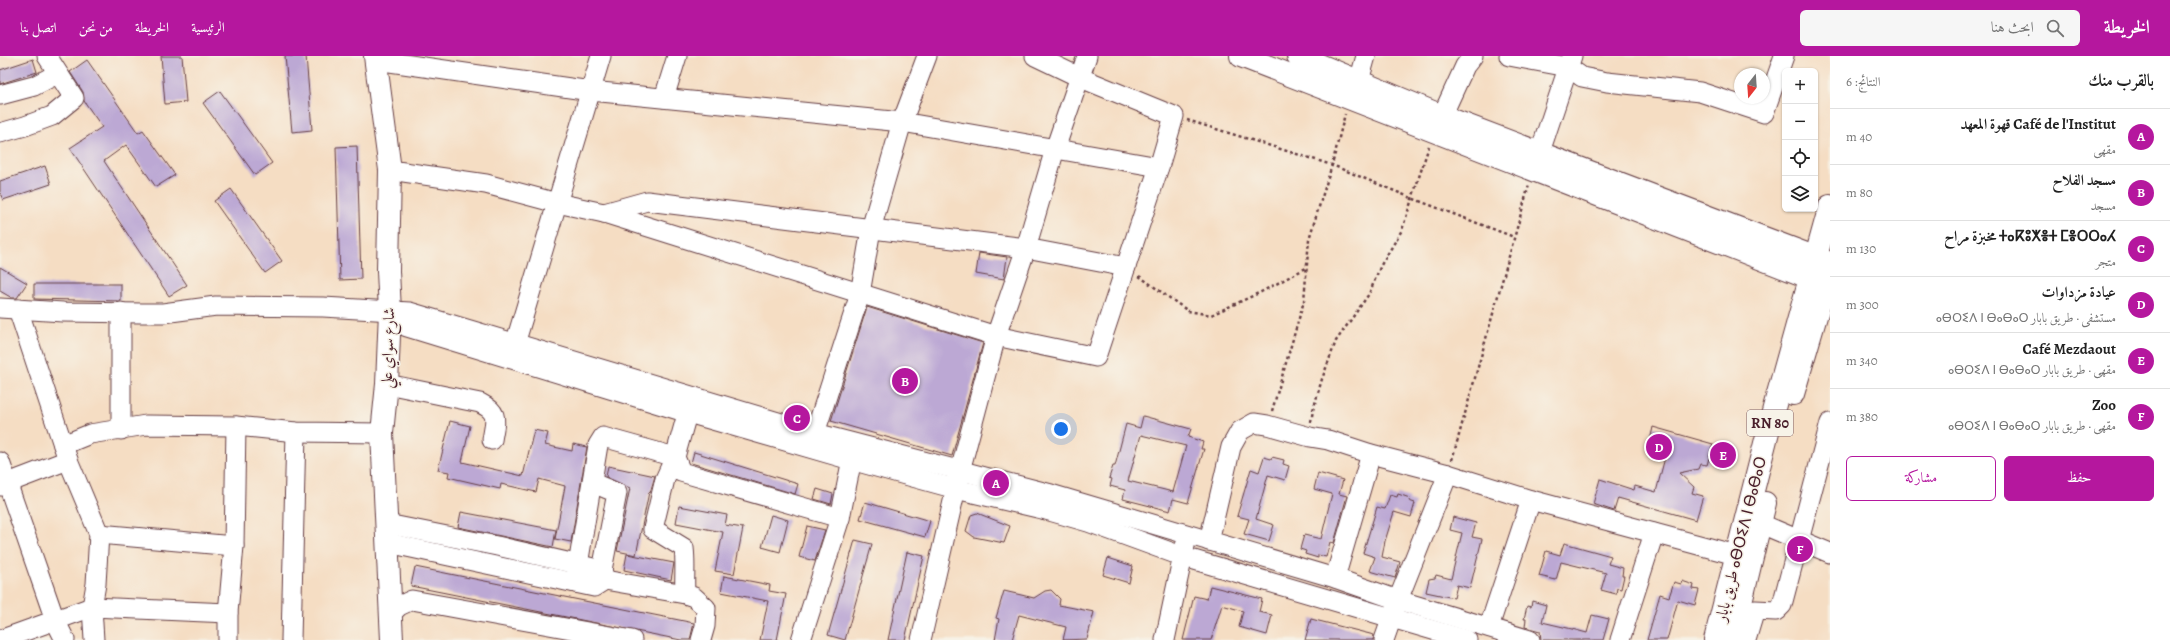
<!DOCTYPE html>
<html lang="ar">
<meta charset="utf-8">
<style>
:root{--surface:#fff;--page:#f6f6f6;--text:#222;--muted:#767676;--line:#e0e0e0;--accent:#b5179e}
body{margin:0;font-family:Alegreya,Amiri,"Noto Sans Tifinagh",serif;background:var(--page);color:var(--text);direction:rtl}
.controls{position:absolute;right:12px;top:12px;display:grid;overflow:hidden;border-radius:6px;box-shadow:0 1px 3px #0004}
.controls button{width:36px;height:36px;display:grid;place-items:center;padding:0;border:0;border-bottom:1px solid var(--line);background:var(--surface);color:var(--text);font:20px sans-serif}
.compass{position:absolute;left:1734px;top:12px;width:36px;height:36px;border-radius:50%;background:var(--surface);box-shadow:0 1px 3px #0004;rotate:197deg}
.you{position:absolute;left:1061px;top:373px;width:14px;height:14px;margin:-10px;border:3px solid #fff;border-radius:50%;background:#1a73e8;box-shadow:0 0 0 6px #1a73e833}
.badge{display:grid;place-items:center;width:26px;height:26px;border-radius:50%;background:var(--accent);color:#fff;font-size:13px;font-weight:700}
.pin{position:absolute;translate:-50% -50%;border:2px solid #fff;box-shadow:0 1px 4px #0006}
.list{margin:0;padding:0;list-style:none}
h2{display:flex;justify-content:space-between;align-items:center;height:52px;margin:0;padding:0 16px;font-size:17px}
h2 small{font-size:13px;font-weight:400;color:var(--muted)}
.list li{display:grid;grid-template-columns:26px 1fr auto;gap:12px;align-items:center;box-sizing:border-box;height:56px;padding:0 16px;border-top:1px solid var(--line)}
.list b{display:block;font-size:15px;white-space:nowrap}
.list p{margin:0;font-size:13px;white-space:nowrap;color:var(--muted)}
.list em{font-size:13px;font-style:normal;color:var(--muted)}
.actions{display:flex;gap:8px;padding:12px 16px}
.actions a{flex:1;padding:9px 0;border:1px solid var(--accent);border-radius:6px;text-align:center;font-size:14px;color:var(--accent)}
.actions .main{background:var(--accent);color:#fff}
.icon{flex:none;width:22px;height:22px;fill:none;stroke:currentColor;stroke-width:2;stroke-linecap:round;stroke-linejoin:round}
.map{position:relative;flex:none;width:1830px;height:584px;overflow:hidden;direction:ltr}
header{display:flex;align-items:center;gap:24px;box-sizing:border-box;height:56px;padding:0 20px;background:var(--accent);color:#fff}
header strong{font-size:19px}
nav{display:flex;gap:22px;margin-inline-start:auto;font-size:14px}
.search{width:280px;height:36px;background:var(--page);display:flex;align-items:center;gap:10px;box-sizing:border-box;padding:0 14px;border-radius:6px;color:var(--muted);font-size:15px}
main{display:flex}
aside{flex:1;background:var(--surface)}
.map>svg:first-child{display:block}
.building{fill:#bca8d4;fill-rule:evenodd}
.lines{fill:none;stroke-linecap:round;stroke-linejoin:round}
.minor-casing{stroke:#643c42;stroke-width:21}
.major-casing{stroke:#643c42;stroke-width:24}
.path{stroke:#643c42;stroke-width:2.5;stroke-dasharray:3 3;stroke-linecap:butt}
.minor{stroke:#fff;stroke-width:19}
.major{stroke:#fff;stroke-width:22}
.labels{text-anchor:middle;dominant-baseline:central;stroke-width:3;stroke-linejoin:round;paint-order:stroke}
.shield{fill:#f7f3e8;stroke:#7e5f64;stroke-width:1}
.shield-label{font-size:15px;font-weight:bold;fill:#4a1f2b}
.street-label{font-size:16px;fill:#4a1f2b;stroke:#f7f3e8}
</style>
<header>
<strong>الخريطة</strong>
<div class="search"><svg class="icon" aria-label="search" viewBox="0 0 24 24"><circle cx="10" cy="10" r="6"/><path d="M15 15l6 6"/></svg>ابحث هنا</div>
<nav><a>الرئيسية</a><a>الخريطة</a><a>من نحن</a><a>اتصل بنا</a></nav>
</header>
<main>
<aside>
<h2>بالقرب منك<small>النتائج: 6</small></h2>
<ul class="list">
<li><span class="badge">A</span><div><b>Café de l'Institut قهوة المعهد</b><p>مقهى</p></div><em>40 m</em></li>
<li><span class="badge">B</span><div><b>مسجد الفلاح</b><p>مسجد</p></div><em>80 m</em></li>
<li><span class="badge">C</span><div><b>ⵜⴰⴽⵓⵅⴻⵜ ⵎⴻⵔⵔⴰⵃ مخبزة مراح</b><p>متجر</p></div><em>130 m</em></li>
<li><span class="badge">D</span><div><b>عيادة مزداوات</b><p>مستشفى · طريق بابار ⴰⴱⵔⵉⴷ ⵏ ⴱⴰⴱⴰⵔ</p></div><em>300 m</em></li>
<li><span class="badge">E</span><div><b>Café Mezdaout</b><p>مقهى · طريق بابار ⴰⴱⵔⵉⴷ ⵏ ⴱⴰⴱⴰⵔ</p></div><em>340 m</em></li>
<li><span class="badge">F</span><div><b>Zoo</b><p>مقهى · طريق بابار ⴰⴱⵔⵉⴷ ⵏ ⴱⴰⴱⴰⵔ</p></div><em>380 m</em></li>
</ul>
<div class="actions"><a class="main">حفظ</a><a>مشاركة</a></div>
</aside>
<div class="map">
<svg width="1830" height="584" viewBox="0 0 1830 584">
<rect width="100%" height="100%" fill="#f7f3e8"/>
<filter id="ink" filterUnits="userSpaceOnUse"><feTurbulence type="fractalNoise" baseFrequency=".025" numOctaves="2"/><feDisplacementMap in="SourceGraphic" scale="8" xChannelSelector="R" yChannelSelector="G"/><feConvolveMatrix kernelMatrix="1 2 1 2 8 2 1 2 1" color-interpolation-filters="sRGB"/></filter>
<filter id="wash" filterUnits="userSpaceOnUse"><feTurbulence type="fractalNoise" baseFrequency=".012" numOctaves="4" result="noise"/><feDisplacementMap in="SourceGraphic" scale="16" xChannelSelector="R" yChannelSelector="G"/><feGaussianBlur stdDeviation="0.9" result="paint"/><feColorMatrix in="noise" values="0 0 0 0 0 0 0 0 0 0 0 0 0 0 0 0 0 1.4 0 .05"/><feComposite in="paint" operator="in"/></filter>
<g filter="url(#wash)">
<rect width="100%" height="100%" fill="#f5ddc3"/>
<g id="blocks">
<g class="building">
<path d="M 161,0 L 182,0 L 186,46 L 165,48 Z"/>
<path d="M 285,0 L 306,0 L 312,74 L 292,76 Z"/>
<path d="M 33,3 L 37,16 L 0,28 L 0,14 Z"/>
<path d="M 87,4 L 138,77 L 143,74 L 175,119 L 156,131 L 126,89 L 104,105 L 187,229 L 169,240 L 70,92 L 102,71 L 84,45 L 83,36 L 70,16 Z"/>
<path d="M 220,35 L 272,107 L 255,119 L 203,47 Z"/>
<path d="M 357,90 L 361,223 L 340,224 L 336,91 Z"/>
<path d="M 45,110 L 51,128 L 3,144 L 0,137 L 0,125 Z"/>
<path d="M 231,133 L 282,205 L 265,217 L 214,145 Z"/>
<path d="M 979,197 L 1007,201 L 1004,223 L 976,218 Z"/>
<path d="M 0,211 L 27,227 L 17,242 L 12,242 L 0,235 Z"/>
<path d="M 34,228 L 121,228 L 121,245 L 34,243 Z"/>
<path d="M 867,251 L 983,287 L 952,400 L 831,365 Z"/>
<path d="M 1143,360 L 1191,373 L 1188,381 L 1203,386 L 1201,393 L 1204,393 L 1188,447 L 1173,443 L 1170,455 L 1123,443 L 1125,434 L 1110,430 L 1112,423 L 1109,422 L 1113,410 L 1115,410 L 1126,368 L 1140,372 ZM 1141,379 L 1186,390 L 1173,436 L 1128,425 Z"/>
<path d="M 450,365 L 470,370 L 462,406 L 523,420 L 534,374 L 548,377 L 545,389 L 572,395 L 573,388 L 587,391 L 571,486 L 555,483 L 565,430 L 539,423 L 536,436 L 501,428 L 500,433 L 448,421 L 449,416 L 438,414 Z"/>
<path d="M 1653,371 L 1713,388 L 1707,409 L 1700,408 L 1698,413 L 1679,417 L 1694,431 L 1692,437 L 1703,440 L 1696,464 L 1618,442 L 1614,455 L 1593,448 L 1600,423 L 1634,434 L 1635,430 L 1656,436 L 1668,390 L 1650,385 Z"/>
<path d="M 694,396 L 798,428 L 795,438 L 691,407 Z"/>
<path d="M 1264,401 L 1271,403 L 1272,401 L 1284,404 L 1283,408 L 1289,410 L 1285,424 L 1268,419 L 1260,448 L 1256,463 L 1274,469 L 1269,485 L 1244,478 L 1249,463 L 1237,460 L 1251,413 L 1259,416 Z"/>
<path d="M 608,410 L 655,420 L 650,437 L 649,436 L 636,499 L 617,495 L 630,432 L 606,421 Z"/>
<path d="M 1318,417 L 1343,424 L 1339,438 L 1347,440 L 1334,487 L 1330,486 L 1326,501 L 1318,499 L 1318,502 L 1305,498 L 1306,495 L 1300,493 L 1304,479 L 1321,483 L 1328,454 L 1332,438 L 1314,433 Z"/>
<path d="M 817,433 L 833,438 L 831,448 L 814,443 Z"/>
<path d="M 1398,438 L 1410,442 L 1409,445 L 1415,447 L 1411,461 L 1394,456 L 1385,485 L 1382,501 L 1400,506 L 1395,522 L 1370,515 L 1375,501 L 1363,497 L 1377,451 L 1385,453 L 1390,439 L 1397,441 Z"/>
<path d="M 865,446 L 930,465 L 925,481 L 860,463 Z"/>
<path d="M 679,450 L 727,459 L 725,469 L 743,472 L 734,518 L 715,515 L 723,476 L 676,467 Z"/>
<path d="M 461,456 L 556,474 L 553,491 L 458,471 Z"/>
<path d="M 977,457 L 1010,470 L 1004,487 L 974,481 L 966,475 L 971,459 Z"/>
<path d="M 771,459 L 788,464 L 780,496 L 762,491 Z"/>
<path d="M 1453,461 L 1476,467 L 1472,481 L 1482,483 L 1470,532 L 1457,529 L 1454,542 L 1426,536 L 1429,523 L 1435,522 L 1436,519 L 1451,523 L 1462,477 L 1450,474 Z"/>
<path d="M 807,470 L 825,474 L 815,505 L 799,501 Z"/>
<path d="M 855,484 L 872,488 L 845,584 L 828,579 Z"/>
<path d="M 1564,487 L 1611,500 L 1608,508 L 1623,512 L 1622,520 L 1624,520 L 1621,533 L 1617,532 L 1616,538 L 1601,534 L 1606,517 L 1561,506 L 1556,524 L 1539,520 L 1546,495 L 1560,499 Z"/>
<path d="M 907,496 L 924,500 L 905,584 L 888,584 Z"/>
<path d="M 627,498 L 674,507 L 671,524 L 624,514 Z"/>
<path d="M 1108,502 L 1133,510 L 1129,527 L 1103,519 Z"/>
<path d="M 415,511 L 694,567 L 690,584 L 681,584 L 411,530 Z"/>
<path d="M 724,520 L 770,529 L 769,535 L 786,538 L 777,584 L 760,584 L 768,545 L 721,536 Z"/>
<path d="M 1682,525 L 1694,529 L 1693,533 L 1699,534 L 1695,549 L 1678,544 L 1667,584 L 1647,584 L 1660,538 L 1669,541 L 1674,526 L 1681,528 Z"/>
<path d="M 1210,530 L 1262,543 L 1259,556 L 1272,559 L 1267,579 L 1239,571 L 1243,555 L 1222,549 L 1211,584 L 1183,584 L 1194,540 L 1207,543 Z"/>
<path d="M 1051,534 L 1060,543 L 1059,549 L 1094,556 L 1087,583 L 1063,584 L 1066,571 L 1019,559 L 1012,584 L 995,584 L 999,563 L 996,562 L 1004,535 L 1034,542 L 1045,535 Z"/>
<path d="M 1532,545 L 1546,549 L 1542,566 L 1572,573 L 1587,577 L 1592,559 L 1609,563 L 1603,584 L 1541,584 L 1540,575 L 1525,571 L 1526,563 L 1524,563 L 1527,550 L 1531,551 Z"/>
<path d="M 1311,563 L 1374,579 L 1373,584 L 1305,584 Z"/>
</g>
</g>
</g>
<g filter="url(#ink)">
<use href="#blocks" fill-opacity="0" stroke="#643c42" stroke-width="1"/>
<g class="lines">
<g class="minor-casing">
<g id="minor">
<path d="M 1509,0 L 1568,11 L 1582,21 L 1607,26 L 1700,36 L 1764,57 L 1784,0"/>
<path d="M 376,4 L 591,35 L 902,66 L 1159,111"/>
<path d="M 1351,37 L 1359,25 L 1366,0"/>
<path d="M 0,39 L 34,30 L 57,18"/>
<path d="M 664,42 L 677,0"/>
<path d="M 1442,60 L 1465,10 L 1473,0"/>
<path d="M 0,77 L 25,70 L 52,60 L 74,42 L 47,0"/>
<path d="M 1535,111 L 1572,0"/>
<path d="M 390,114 L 486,128 L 557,147 L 604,157 L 996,280 L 1096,301 L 1159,111 L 1174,60 L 1081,22 L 1035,0"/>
<path d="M 604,157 L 647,145 L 1026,192 L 1126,211"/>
<path d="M 0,252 L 63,256 L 142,257 L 163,257 L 216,250 L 323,251 L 410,256 L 815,377 L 1051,438 L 1335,522 L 1398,544 L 1530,584"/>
<path d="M 18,253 L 68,404 L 99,478 L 96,528 L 92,551 L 94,584"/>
<path d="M 390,255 L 407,271 L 688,357 L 851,404 L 956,433 L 1046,454 L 1088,466 L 1184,501 L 1467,584"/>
<path d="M 515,288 L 601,0"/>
<path d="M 387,328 L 480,347 C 500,357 495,364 492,384"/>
<path d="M 121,374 L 121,256"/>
<path d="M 815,377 L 860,238 L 871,173 L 902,66 L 927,0"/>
<path d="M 63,389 L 90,378 L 146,369 L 236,370 L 296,376 L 382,377"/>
<path d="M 0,406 L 55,564 L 65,584"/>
<path d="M 593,427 L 617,437 L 602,514 L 598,524"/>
<path d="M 0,430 L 68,404"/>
<path d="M 1747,462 L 1830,497"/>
<path d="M 387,468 L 497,490 L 602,514 L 605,524"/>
<path d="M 99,478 L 234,490"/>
<path d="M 1209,485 L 1231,391 L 1240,375 L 1254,367 L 1267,369 L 1310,381 L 1328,384 L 1371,398 L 1448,418 L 1531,444 L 1736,499"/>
<path d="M 388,487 L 594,531 L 605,524 L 685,538 L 694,541 L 706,552 L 705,570 L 701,584"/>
<path d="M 1335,522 L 1371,398"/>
<path d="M 575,527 L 598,389 L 603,381 L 675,401 L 681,416 L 840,462"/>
<path d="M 685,538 C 684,522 686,508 684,492 L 653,473 L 665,423 L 675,401 L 691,344"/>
<path d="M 391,558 L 399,550 L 412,544 L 632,584"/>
<path d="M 1489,571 L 1531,444"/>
<path d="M 0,584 L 92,551 L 228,557"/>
<path d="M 228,584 L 228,557 L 234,490 L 236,370"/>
<path d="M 291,584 L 296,376"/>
<path d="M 801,584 L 840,462 L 854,393"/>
<path d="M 921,584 L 960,415 L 996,280 L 1026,192 L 1055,93 L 1087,0"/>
<path d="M 1165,584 L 1185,490"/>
<path d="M 1384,584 L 1398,544 L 1448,418"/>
<path d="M 1620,584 L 1654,477"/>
<path d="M 1746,584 L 1755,554 L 1776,555 L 1782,549 L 1830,367"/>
</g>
</g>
<g class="major-casing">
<g id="major">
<path d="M 375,0 L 390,114 L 388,215 L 390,255 L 387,328 L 382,377 L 392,584"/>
<path d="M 1241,0 L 1811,222 L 1830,231"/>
<path d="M 1298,0 L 1442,60 L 1830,207"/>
<path d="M 1793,338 L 1829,216"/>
<path d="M 1715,584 L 1774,352 L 1830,150"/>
<path d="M 1732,584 L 1765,447"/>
</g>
</g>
<g class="path">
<path d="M 1187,64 L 1332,109 L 1414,143 L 1514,181"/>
<path d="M 1139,220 L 1188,255 L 1211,259 L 1261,236 L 1306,212"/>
<path d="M 1272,355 L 1304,245 L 1309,183 L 1332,109 L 1345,58"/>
<path d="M 1311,366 L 1313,354 L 1322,323 L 1336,285 L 1369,238 L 1381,209 L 1402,174 L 1429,90"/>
<path d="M 1452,404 L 1529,129"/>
</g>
<use href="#minor" class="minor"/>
<use href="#major" class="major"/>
</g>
</g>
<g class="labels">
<rect class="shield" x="1747" y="354" width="46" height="26" rx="3"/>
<g class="shield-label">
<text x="1770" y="367">RN 80</text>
</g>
<g class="street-label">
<text transform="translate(388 292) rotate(-88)">شارع سواي علي</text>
<text transform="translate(1741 483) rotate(-76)">طريق بابار ⴰⴱⵔⵉⴷ ⵏ ⴱⴰⴱⴰⵔ</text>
</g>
</g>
</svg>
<div class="controls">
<button>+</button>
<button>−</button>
<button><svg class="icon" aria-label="locate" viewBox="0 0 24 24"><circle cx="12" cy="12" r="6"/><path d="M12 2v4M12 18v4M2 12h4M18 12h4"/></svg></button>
<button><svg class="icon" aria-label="layers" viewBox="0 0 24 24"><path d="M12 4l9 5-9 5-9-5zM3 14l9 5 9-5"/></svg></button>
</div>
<svg class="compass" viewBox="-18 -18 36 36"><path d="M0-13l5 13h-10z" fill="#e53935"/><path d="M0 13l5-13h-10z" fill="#767676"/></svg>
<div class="you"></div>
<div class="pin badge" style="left:996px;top:427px">A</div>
<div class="pin badge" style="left:905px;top:325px">B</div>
<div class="pin badge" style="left:797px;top:362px">C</div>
<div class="pin badge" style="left:1659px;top:391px">D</div>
<div class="pin badge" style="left:1723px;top:399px">E</div>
<div class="pin badge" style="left:1800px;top:493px">F</div>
</div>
</main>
